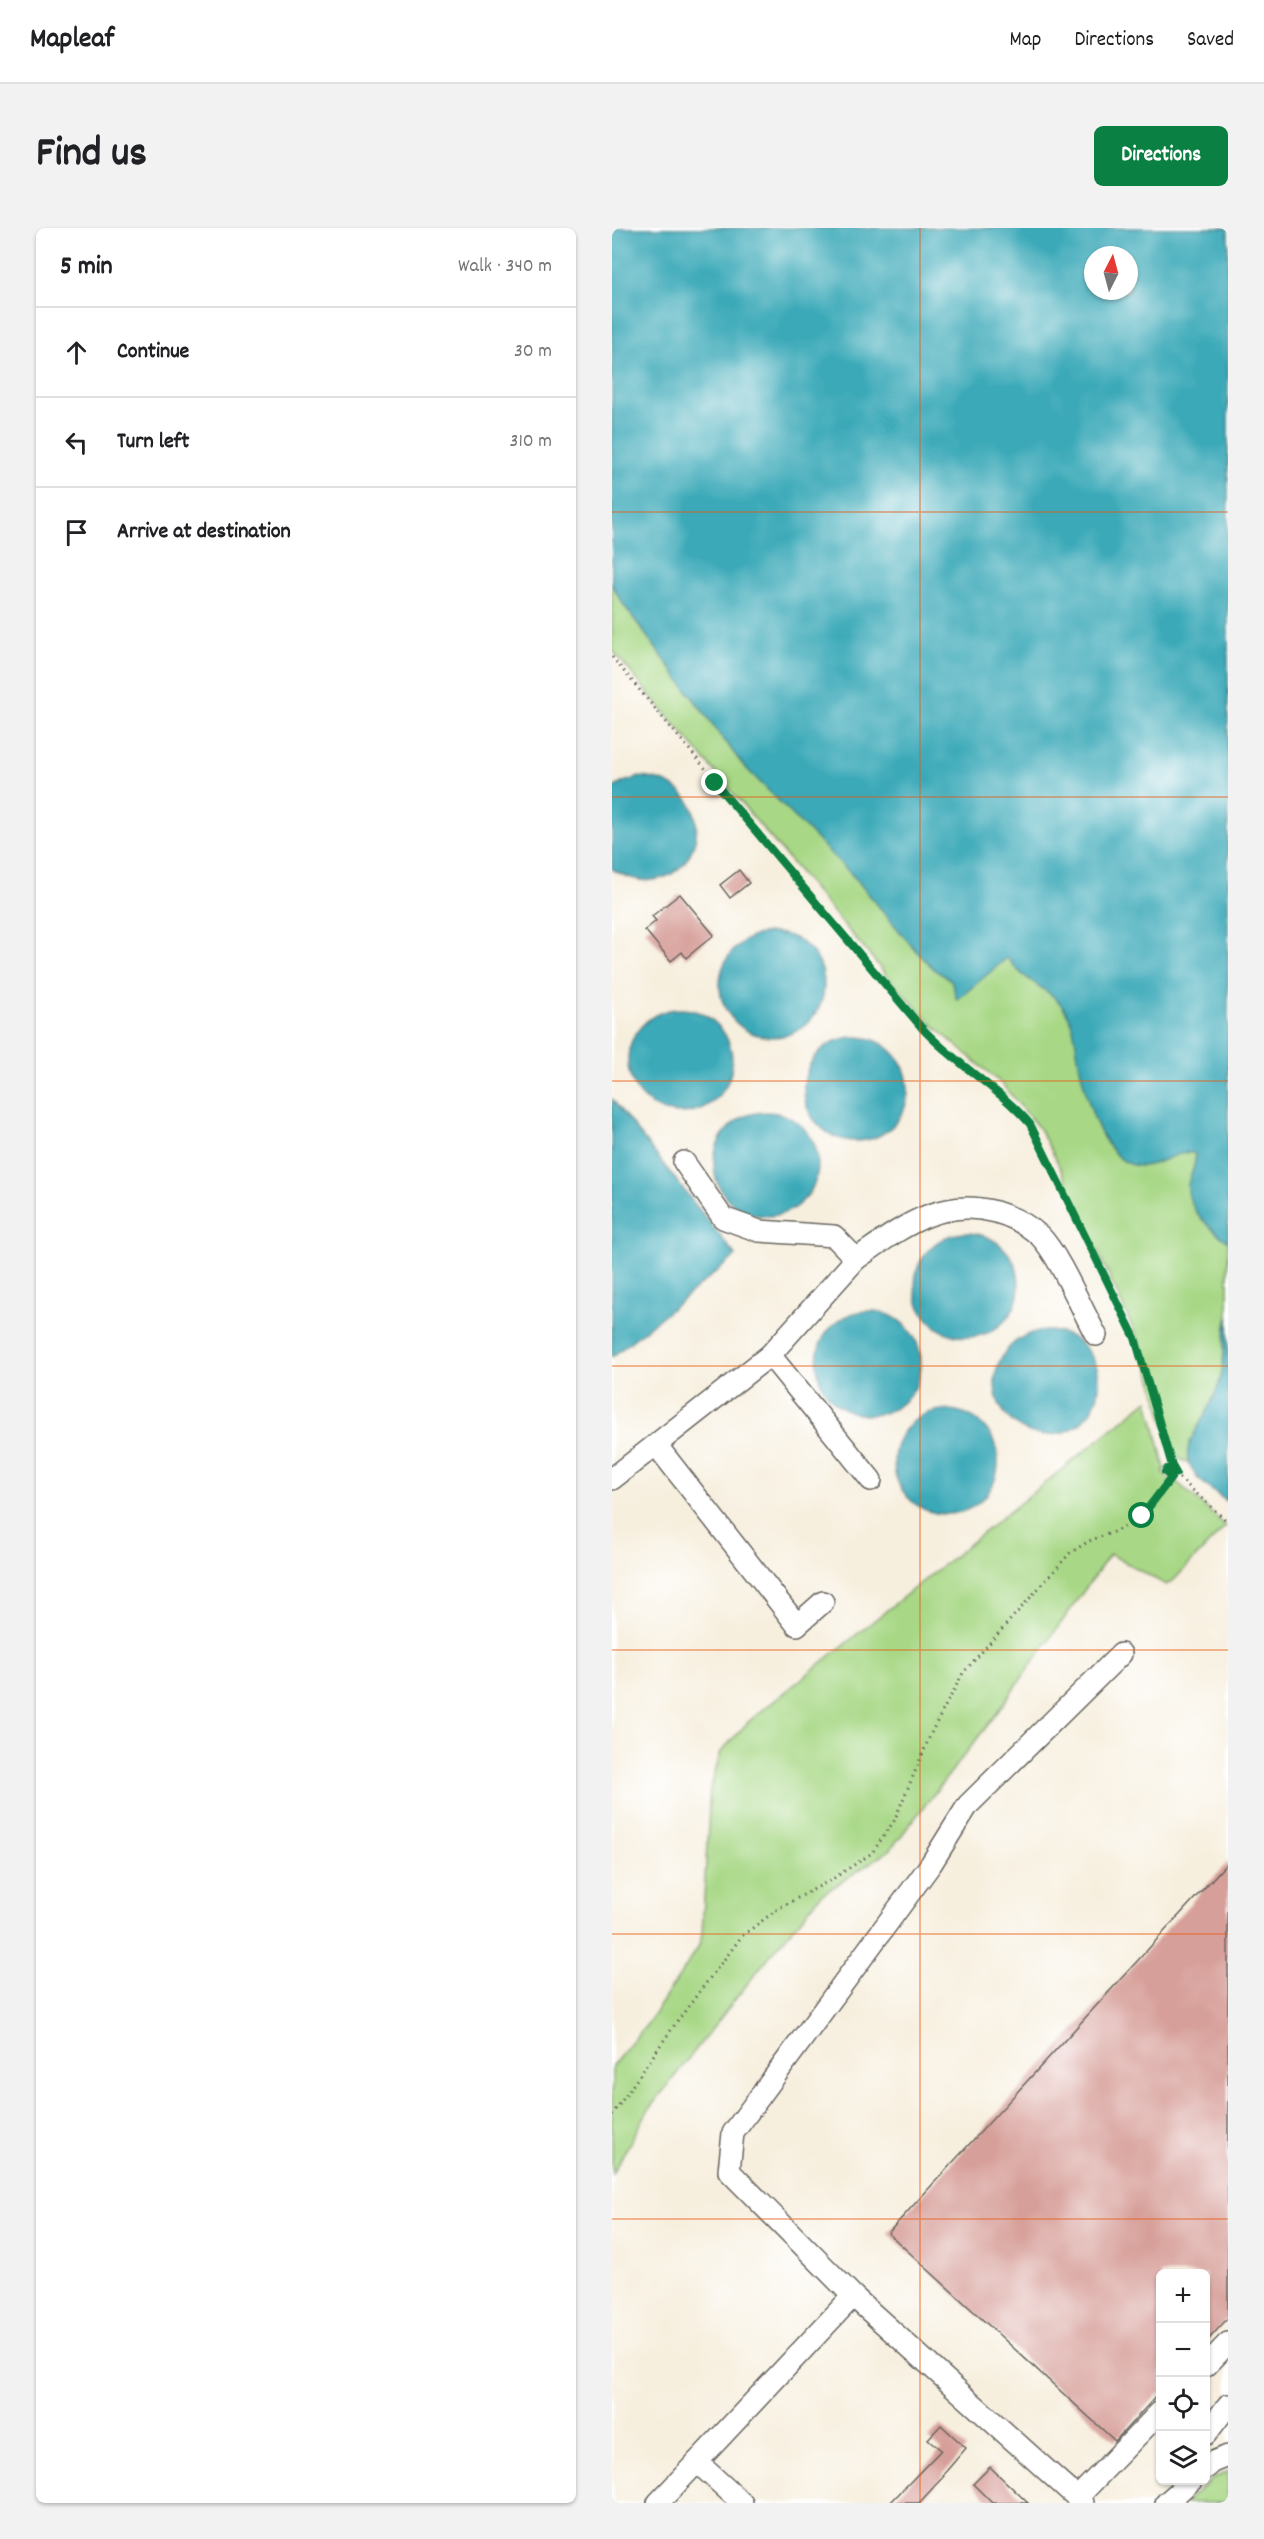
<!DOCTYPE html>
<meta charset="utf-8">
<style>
:root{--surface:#fff;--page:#f2f2f2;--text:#202124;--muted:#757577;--line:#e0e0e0;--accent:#0b8043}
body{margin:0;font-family:Dekko,sans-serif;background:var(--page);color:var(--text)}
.controls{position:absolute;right:18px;bottom:18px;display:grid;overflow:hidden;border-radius:9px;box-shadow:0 2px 4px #0004}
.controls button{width:54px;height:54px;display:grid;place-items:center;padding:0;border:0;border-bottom:2px solid var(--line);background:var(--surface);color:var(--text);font:30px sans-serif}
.compass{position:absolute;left:472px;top:18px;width:54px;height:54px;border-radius:50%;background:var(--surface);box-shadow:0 2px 4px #0004;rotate:6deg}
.stop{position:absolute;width:18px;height:18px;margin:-14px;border:4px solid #0b8043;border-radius:50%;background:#fff}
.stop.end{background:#0b8043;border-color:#fff;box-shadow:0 2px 6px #0008}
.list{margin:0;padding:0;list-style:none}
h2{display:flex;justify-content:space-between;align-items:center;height:78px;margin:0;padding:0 24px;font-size:26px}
h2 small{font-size:20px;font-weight:400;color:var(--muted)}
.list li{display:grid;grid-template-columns:39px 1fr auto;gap:18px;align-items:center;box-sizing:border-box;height:90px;padding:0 24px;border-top:2px solid var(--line)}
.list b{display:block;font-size:22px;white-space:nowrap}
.list em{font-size:20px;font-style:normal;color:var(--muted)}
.icon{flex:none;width:33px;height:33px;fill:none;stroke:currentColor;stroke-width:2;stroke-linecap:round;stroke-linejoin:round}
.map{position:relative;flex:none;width:616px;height:2275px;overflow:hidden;border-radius:9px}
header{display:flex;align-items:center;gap:36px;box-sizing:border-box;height:84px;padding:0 30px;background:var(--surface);border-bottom:2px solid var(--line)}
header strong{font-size:28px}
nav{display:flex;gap:33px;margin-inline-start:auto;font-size:21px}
.intro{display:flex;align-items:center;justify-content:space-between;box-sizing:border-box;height:144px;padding:0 36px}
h1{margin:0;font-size:42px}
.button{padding:15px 27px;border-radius:9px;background:var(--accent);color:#fff;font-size:21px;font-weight:700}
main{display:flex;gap:36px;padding:0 36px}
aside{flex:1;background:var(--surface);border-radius:9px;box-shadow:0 2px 4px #0004}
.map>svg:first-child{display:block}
.green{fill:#a8d886;stroke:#627a51;stroke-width:1.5}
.water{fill:#3aa9b8;stroke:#2b626a;stroke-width:1.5;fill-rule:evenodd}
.building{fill:#d79f99}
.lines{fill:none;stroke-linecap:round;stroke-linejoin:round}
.minor-casing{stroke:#696660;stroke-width:24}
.path{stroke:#696660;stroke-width:3;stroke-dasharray:1.5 4.5;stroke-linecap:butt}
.minor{stroke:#fff;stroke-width:21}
.route{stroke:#0b8043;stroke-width:8}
.grid{fill:none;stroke:#e8590c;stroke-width:1.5;stroke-opacity:0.55}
</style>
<header>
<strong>Mapleaf</strong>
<nav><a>Map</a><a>Directions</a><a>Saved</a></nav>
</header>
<div class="intro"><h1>Find us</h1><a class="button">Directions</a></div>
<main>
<aside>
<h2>5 min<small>Walk · 340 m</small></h2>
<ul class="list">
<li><svg class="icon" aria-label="ahead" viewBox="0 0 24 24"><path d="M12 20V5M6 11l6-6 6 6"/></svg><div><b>Continue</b></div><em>30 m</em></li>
<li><svg class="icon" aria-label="left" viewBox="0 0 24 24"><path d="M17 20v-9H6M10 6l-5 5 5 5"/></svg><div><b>Turn left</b></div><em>310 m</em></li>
<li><svg class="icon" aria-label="arrive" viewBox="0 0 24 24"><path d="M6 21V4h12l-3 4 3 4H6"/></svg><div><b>Arrive at destination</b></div></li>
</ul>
</aside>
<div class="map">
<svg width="616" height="2275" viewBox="0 0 616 2275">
<rect width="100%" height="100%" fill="#fff"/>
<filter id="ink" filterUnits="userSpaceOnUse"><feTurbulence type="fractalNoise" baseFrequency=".0167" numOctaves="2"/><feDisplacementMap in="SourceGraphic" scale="12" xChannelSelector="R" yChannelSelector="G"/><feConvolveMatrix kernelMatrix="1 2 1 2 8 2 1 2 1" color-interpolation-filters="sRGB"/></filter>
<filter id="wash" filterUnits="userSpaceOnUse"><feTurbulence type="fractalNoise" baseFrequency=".008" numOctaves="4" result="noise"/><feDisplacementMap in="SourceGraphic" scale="24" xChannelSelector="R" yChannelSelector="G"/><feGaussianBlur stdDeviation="1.35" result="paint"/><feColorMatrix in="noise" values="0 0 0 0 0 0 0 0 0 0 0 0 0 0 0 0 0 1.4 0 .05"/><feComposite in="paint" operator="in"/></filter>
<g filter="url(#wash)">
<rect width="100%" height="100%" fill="#f7efde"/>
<g class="green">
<path d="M 0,146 L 616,880 L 616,1274 L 585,1250 L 576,1235 L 561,1227 L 533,1127 L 444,931 L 426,899 L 390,856 L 326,802 L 282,756 L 0,422 Z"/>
<path d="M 536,1172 L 553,1241 L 551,1244 L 559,1254 L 566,1255 L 614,1298 L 562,1352 L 554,1357 L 498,1326 L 382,1489 L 278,1622 L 209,1667 L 151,1736 L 37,1881 L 0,1946 L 0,1838 L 37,1794 L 86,1720 L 90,1707 L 98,1561 L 109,1524 L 136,1494 Z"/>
<path d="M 616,2243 L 616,2275 L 572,2275 L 601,2251 Z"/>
</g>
<g class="water">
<path d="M 0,0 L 616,0 L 616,1014 C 600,1001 574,982 576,958 C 577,947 585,938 583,926 C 567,919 543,943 521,937 C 488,928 473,865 467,835 C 464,818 463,797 453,782 C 443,766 425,758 411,747 C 405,742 400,735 395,730 L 345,772 L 339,752 L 324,743 L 304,723 L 243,650 L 130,536 L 11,376 L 0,357 ZM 481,27 L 517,27 L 517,63 L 481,63 Z"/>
<path d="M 28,549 C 127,556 82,692 0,641 L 0,561 L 11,554 Z"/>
<circle cx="160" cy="757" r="52"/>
<circle cx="68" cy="833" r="52"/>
<circle cx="244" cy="861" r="52"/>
<path d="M 0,871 L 124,1028 L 0,1129 Z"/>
<circle cx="154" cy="936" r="52"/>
<circle cx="355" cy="1057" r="52"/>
<circle cx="257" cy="1135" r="52"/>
<path d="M 616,1089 L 616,1274 C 540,1224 591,1212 608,1152 C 614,1132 610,1109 616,1089 Z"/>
<circle cx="435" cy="1155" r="52"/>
<circle cx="334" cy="1234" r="52"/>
</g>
<g id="blocks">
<g class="building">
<path d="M 127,642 L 137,655 L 118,670 L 108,657 Z"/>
<path d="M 68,666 L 102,707 L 74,730 L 70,724 L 59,733 L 33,702 L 44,693 L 40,688 Z"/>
<path d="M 616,1634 L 616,2090 L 594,2114 L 594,2046 L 549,2046 L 549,2163 L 503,2213 L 276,2005 Z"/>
<path d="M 329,2197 L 354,2220 L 331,2247 L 332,2248 L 307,2275 L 278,2275 L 329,2222 L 316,2211 Z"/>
<path d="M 378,2239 L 416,2275 L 380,2275 L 361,2256 Z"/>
</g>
</g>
</g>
<g filter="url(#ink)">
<use href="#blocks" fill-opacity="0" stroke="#696660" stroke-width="1.5"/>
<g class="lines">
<g class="minor-casing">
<g id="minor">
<path d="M 72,934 L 111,990 L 147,1003 L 222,1008 L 244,1031 L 158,1127"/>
<path d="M 244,1031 C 288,1001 328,968 384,984 C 401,989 415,996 428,1008 C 447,1027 470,1082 484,1107"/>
<path d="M 45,1218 L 185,1397 L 211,1374"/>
<path d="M 0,1251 L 158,1127 L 259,1252"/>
<path d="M 241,2068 L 471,2275"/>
<path d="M 594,2138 L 616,2115"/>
<path d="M 594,2206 L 616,2177"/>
<path d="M 85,2234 L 241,2068 L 117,1943 L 121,1905 L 319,1636 L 356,1577 L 509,1426"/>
<path d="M 594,2240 L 601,2234 L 616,2228"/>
<path d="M 465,2270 L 548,2184"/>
<path d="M 46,2275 L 85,2234 L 130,2275"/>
<path d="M 554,2275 L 580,2252"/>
</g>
</g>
<g class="path">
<path d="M 0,429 L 310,800 C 343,836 385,858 418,896 L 523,1110 L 559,1238 L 565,1248 L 616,1294"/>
<path d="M 0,1887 L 66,1792 L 130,1708 L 167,1680 L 219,1652 L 260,1625 L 282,1593 L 321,1501 L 351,1445 L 458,1325 L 477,1313 L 504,1303 L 523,1293 L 530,1288 L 559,1250 L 553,1244 L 555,1241 L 561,1247 L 563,1245"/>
</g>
<use href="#minor" class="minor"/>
</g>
</g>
<g class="lines" filter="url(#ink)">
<path class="route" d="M 103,555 L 310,800 C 343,836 386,859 418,896 L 523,1110 L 560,1238 L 564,1245 L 561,1247 L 555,1241 L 553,1244 L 559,1250 L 530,1288"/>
</g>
<path class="grid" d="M 308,0 L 308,2275M 0,284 L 616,284M 0,569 L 616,569M 0,853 L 616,853M 0,1138 L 616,1138M 0,1422 L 616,1422M 0,1706 L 616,1706M 0,1991 L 616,1991"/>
</svg>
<div class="controls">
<button>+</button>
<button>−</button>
<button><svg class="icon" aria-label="locate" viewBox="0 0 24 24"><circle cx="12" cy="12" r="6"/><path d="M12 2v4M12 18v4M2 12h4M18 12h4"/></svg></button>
<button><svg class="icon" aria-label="layers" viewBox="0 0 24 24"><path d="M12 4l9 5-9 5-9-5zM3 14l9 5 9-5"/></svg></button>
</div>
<svg class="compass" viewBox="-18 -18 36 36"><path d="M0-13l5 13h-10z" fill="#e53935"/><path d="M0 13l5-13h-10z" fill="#757577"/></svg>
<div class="stop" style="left:530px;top:1288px"></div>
<div class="stop end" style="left:103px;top:555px"></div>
</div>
</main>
